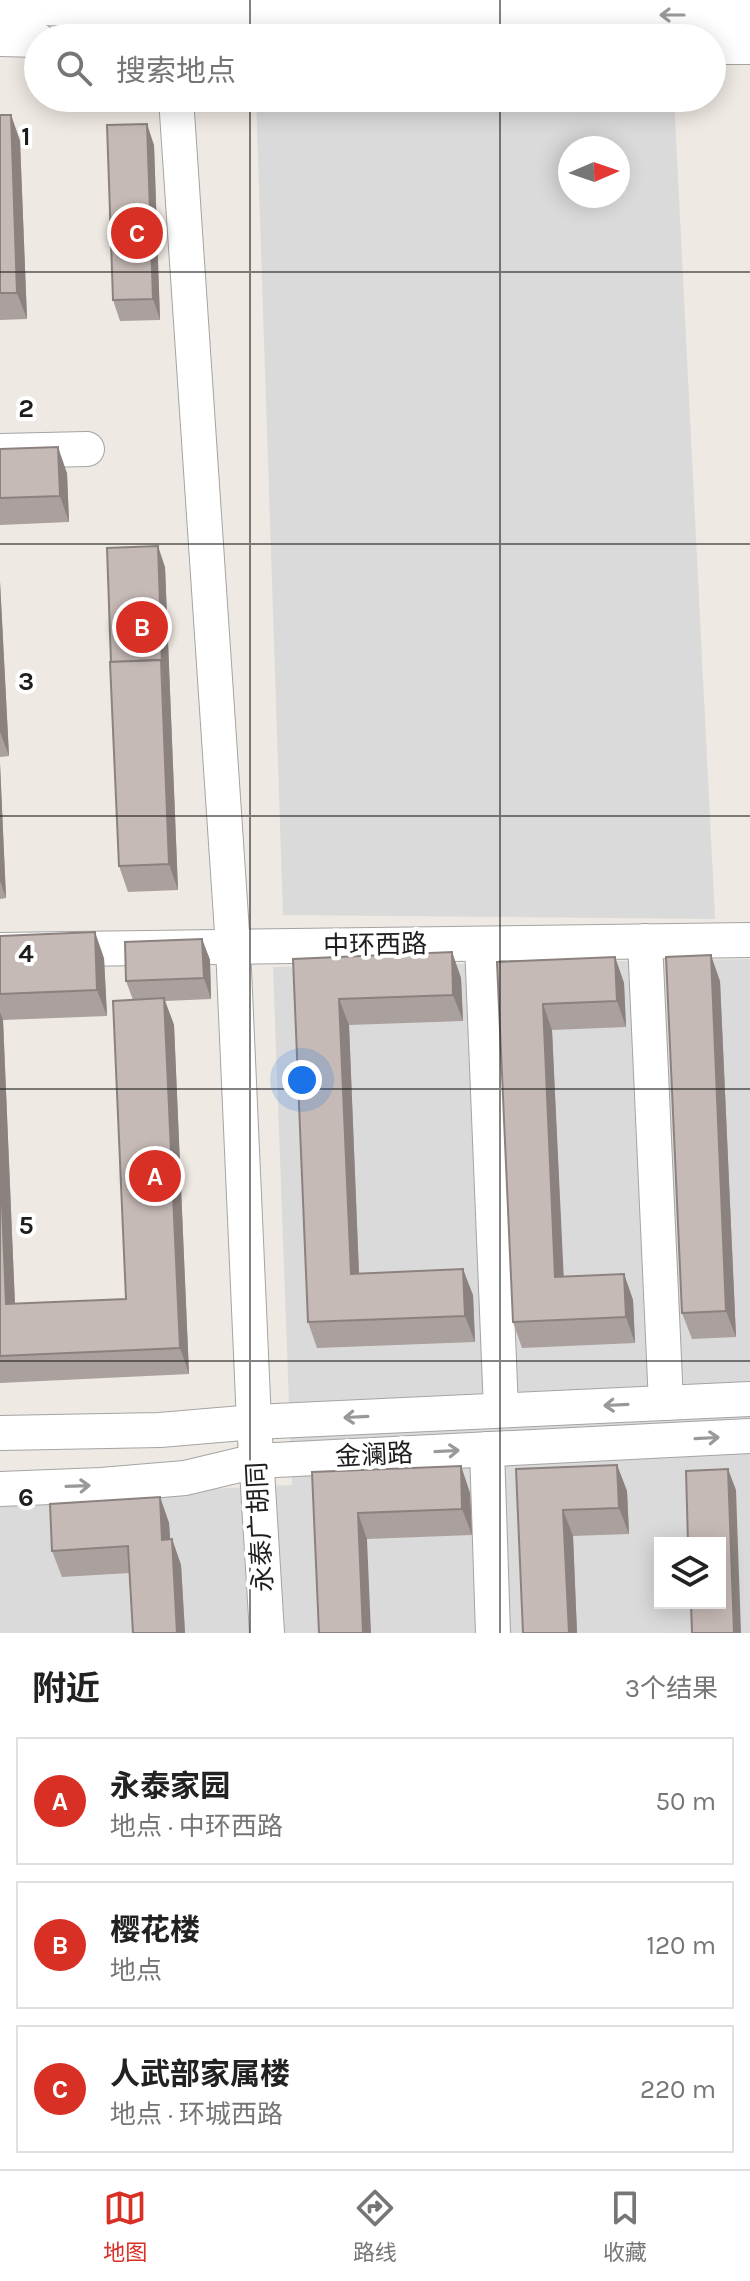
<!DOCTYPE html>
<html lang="zh">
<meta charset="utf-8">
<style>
:root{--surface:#fff;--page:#f6f6f6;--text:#222;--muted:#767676;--line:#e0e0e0;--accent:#d93025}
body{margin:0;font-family:Karla,"Noto Sans SC",sans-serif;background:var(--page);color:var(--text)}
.controls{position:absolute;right:24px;bottom:24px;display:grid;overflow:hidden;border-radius:0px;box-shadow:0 4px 20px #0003}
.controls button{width:72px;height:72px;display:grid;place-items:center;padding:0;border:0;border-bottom:2px solid var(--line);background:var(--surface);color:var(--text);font:40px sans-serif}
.compass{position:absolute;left:558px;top:136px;width:72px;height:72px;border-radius:50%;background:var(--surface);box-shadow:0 4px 20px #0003;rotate:88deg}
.you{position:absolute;left:302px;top:1080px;width:28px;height:28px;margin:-20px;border:6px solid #fff;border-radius:50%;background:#1a73e8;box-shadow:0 0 0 12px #1a73e833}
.badge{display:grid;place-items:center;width:52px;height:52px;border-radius:50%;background:var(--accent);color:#fff;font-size:26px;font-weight:700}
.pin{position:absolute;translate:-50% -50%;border:4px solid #fff;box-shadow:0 2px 8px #0006}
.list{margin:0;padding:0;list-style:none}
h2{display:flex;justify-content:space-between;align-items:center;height:104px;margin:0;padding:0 32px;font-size:34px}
h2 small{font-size:26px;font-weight:400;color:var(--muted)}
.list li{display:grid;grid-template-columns:52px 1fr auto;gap:24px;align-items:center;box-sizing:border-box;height:128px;margin:0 16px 16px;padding:0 16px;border:2px solid var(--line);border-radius:0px}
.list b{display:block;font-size:30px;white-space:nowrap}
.list p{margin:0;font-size:26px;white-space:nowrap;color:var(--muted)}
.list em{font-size:26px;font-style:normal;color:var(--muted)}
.icon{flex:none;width:44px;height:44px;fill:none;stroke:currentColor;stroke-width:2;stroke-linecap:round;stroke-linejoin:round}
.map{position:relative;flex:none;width:750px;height:1633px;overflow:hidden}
.search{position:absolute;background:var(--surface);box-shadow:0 4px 20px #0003;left:24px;right:24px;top:24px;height:88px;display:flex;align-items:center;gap:20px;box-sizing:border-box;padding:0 28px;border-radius:44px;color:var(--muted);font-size:30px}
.sheet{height:536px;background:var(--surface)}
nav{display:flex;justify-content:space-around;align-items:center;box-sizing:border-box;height:112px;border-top:2px solid var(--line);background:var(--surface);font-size:22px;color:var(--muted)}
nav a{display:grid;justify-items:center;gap:4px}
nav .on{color:var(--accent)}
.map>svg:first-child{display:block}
.residential{fill:#dbdada;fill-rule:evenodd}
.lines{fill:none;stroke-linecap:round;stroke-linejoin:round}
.minor-casing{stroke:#a4a4a4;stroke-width:36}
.minor{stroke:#fff;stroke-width:34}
.wall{fill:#aaa09d}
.shaded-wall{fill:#8b827f}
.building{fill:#c6bab6;stroke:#8b827f;stroke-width:2}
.oneway{stroke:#999}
.grid{fill:none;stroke:#1d1d1d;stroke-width:2;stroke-opacity:0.55}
.labels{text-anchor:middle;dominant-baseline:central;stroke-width:8;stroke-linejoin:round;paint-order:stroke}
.street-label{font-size:26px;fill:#1d1d1d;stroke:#fff}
.grid-label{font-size:26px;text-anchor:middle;font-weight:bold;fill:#1d1d1d;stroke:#fff;stroke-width:8;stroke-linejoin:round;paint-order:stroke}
</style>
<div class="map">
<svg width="750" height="1633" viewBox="0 0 750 1633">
<rect width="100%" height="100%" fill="#eee9e2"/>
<g class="residential">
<path d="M 256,98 L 674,98 L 715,919 L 283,915 ZM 570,148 L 618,148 L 618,196 L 570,196 Z"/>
<path d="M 750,959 L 750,1633 L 0,1633 L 0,1499 L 292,1485 L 273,967 ZM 660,1543 L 720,1543 L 720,1603 L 660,1603 Z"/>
</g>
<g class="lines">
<g class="minor-casing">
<g id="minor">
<path d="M 0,7 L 158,11 L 750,16"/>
<path d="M 0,39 L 38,40"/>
<path d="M 712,47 L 750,47"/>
<path d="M 176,98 L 233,947 L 254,1422 L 267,1633"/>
<path d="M 0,451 L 87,449"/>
<path d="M 645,941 L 666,1403"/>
<path d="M 482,944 L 501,1410"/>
<path d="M 0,950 L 750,940"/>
<path d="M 0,1433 L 160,1430 L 254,1422 L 750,1399"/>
<path d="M 487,1449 L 493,1633"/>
<path d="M 0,1489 L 101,1485 L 185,1478 L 256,1461 L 750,1436"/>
</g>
</g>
<use href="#minor" class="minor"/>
</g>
<g class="wall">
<path d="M 0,115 L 11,115 L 20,141 L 27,319 L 0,320 Z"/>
<path d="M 154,145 L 160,320 L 120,321 L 113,300 Z"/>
<path d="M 0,449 L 67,473 L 69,522 L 0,525 Z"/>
<path d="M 165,567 L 178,890 L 128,892 L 119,866 Z"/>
<path d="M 0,582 L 9,756 L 0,757 Z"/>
<path d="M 0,764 L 6,898 L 0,899 Z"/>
<path d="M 0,936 L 104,958 L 107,1016 L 3,1020 L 15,1304 L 126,1299 L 133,1000 L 126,981 L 202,939 L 210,960 L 211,999 L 165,1001 L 174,1025 L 189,1374 L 0,1383 Z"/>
<path d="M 452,952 L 461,978 L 463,1021 L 349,1025 L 359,1273 L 473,1295 L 475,1342 L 317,1348 L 308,1322 L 293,959 Z"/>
<path d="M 615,957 L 624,983 L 626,1027 L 552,1030 L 563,1277 L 624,1274 L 633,1300 L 635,1343 L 522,1348 L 513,1322 L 497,962 Z"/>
<path d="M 720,981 L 736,1337 L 692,1339 L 682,1313 Z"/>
<path d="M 617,1465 L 627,1491 L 629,1534 L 573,1536 L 577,1633 L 523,1633 L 516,1469 Z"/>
<path d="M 461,1466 L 470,1493 L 472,1535 L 367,1539 L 312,1472 Z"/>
<path d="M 160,1497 L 169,1523 L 170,1539 L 172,1539 L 181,1565 L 185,1633 L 133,1633 L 129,1573 L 62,1577 L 52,1551 Z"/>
</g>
<g class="shaded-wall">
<path d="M 11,115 L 20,141 L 27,319 L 17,293 Z"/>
<path d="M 147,124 L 154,145 L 160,320 L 153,299 Z"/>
<path d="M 58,447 L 67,473 L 69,522 L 60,496 Z"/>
<path d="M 158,546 L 165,567 L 178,890 L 169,864 Z"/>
<path d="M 0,582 L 9,756 L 0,732 Z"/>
<path d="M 0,764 L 6,898 L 0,881 Z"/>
<path d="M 95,932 L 104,958 L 107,1016 L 97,990 Z"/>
<path d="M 202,939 L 210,960 L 211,999 L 204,978 Z"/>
<path d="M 452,952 L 461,978 L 463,1021 L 453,995 Z"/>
<path d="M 711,955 L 720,981 L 736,1337 L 726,1311 Z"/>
<path d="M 615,957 L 624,983 L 626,1027 L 617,1001 Z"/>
<path d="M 164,998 L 174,1025 L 189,1374 L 180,1348 Z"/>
<path d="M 339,999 L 349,1025 L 360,1300 L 351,1274 Z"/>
<path d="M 543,1004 L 552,1030 L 565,1303 L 555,1277 Z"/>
<path d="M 0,1012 L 3,1020 L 16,1330 L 6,1304 L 0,1153 Z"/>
<path d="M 463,1269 L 473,1295 L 475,1342 L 465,1316 Z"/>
<path d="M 624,1274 L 633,1300 L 635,1343 L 626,1317 Z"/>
<path d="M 617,1465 L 627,1491 L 629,1534 L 619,1508 Z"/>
<path d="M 461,1466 L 470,1493 L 472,1535 L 462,1509 Z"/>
<path d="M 728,1469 L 736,1490 L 741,1633 L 734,1633 Z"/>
<path d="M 160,1497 L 169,1523 L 172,1566 L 162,1540 Z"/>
<path d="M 563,1510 L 573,1536 L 577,1633 L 569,1633 Z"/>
<path d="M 358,1513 L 367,1539 L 371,1633 L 363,1633 Z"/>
<path d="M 172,1539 L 181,1565 L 185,1633 L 177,1633 Z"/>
</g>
<g class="building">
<path d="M 0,115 L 11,115 L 17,293 L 0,293 Z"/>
<path d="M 147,124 L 153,299 L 113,300 L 107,125 Z"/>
<path d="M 58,447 L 60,496 L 0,498 L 0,449 Z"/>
<path d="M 158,546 L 162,663 L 161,660 L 111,662 L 107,548 Z"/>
<path d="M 161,660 L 169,864 L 119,866 L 110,662 Z"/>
<path d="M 95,932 L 97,990 L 0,994 L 0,936 Z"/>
<path d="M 202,939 L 204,978 L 126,981 L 125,942 Z"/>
<path d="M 452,952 L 453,995 L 339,999 L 351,1274 L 463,1269 L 465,1316 L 308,1322 L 293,959 Z"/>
<path d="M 711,955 L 726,1311 L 682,1313 L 666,957 Z"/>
<path d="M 615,957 L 617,1001 L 543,1004 L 555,1277 L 624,1274 L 626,1317 L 513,1322 L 497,962 Z"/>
<path d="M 164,998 L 180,1348 L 0,1356 L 0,1153 L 6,1304 L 126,1299 L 113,1001 Z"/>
<path d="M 617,1465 L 619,1508 L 563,1510 L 569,1633 L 523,1633 L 516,1469 Z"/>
<path d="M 461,1466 L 462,1509 L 358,1513 L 363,1633 L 319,1633 L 312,1472 Z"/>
<path d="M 728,1469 L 734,1633 L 692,1633 L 691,1603 L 720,1603 L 720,1543 L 688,1543 L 686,1471 Z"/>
<path d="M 160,1497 L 162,1540 L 172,1539 L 177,1633 L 133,1633 L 128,1546 L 52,1551 L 50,1504 Z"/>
</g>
<defs><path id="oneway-shaft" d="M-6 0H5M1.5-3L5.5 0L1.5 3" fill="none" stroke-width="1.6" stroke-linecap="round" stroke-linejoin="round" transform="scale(2)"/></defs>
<g class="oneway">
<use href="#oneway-shaft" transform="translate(672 15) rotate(-180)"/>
<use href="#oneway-shaft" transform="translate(616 1405) rotate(177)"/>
<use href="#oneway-shaft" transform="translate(356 1417) rotate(177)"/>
<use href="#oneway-shaft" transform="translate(707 1438) rotate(-3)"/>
<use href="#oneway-shaft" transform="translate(447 1451) rotate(-3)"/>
<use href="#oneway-shaft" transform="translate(78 1486) rotate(-2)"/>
</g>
<path class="grid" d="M 250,0 L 250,38M 500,0 L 500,38M 250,98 L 250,1633M 500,98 L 500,1633M 0,272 L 750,272M 0,544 L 750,544M 0,816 L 750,816M 0,1089 L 750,1089M 0,1361 L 750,1361"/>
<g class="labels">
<g class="street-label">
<text transform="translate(375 945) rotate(-1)">中环西路</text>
<text transform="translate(374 1455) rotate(-3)">金澜路</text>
<text transform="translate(260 1527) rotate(-93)">永泰广胡同</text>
</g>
</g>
<g class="grid-label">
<text x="26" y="145">1</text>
<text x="26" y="417">2</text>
<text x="26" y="690">3</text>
<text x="26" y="962">4</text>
<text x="26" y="1234">5</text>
<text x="26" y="1506">6</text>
</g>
</svg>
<div class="controls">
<button><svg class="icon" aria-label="layers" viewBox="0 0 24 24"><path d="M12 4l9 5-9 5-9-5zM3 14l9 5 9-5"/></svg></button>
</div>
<svg class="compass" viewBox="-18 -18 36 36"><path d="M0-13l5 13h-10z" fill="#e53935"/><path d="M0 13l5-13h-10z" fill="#767676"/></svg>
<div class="you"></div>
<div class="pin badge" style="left:155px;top:1176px">A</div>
<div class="pin badge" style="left:142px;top:627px">B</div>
<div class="pin badge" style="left:137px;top:233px">C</div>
<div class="search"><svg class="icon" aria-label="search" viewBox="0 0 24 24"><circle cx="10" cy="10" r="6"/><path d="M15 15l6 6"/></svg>搜索地点</div>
</div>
<section class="sheet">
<h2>附近<small>3个结果</small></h2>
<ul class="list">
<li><span class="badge">A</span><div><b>永泰家园</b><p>地点 · 中环西路</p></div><em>50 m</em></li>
<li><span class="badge">B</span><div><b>樱花楼</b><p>地点</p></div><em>120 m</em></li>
<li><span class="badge">C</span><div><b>人武部家属楼</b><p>地点 · 环城西路</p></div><em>220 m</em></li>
</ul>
</section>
<nav>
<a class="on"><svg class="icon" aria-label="map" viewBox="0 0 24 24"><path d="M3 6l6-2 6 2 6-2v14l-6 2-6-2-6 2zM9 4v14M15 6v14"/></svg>地图</a>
<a><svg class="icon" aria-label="directions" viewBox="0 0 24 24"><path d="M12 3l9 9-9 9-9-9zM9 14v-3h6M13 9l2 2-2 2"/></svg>路线</a>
<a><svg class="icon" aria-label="saved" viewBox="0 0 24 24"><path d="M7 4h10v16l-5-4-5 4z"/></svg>收藏</a>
</nav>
